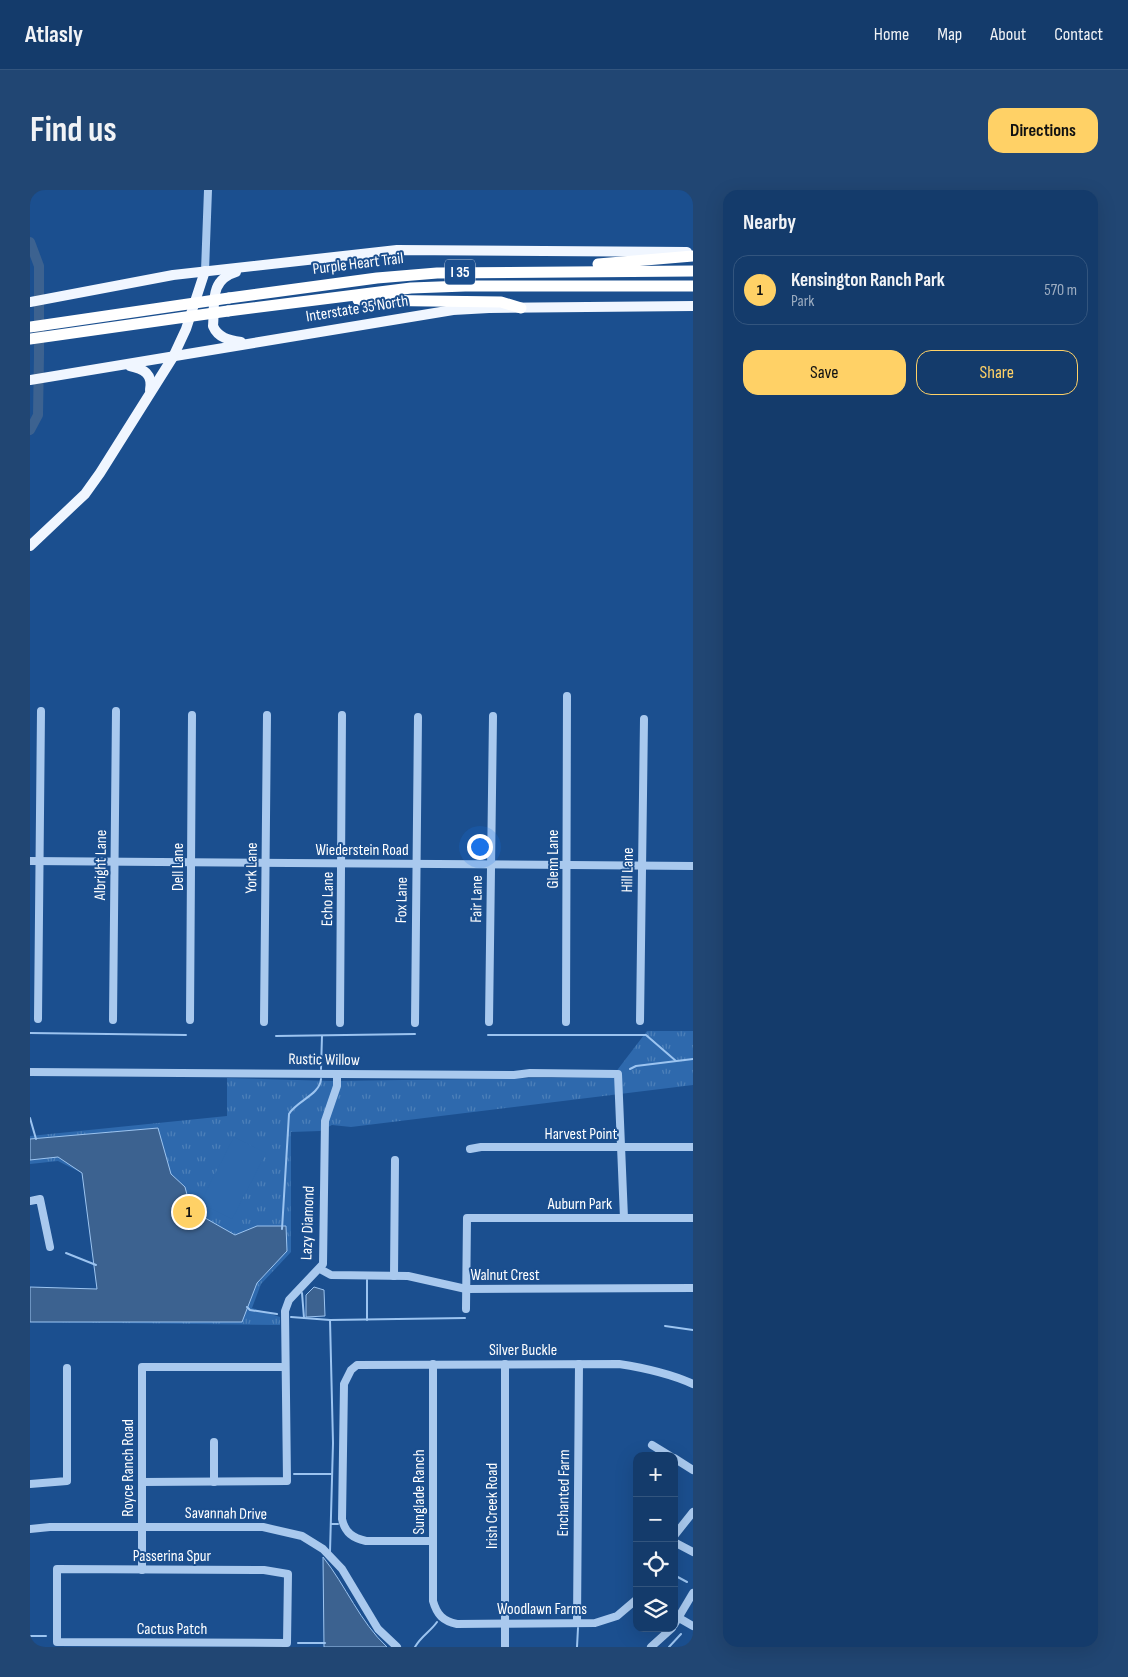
<!DOCTYPE html>
<meta charset="utf-8">
<style>
:root{--surface:#143b6b;--page:#214673;--text:#f1f3f6;--muted:#9dadc1;--line:#33557e;--accent:#ffd166}
body{margin:0;font-family:"Sofia Sans Condensed",sans-serif;background:var(--page);color:var(--text)}
.controls{position:absolute;right:15px;bottom:15px;display:grid;overflow:hidden;border-radius:10px;box-shadow:0 5px 20px #0002}
.controls button{width:45px;height:45px;display:grid;place-items:center;padding:0;border:0;border-bottom:1px solid var(--line);background:var(--surface);color:var(--text);font:25px sans-serif}
.you{position:absolute;left:449px;top:656px;width:18px;height:18px;margin:-12px;border:4px solid #fff;border-radius:50%;background:#1a73e8;box-shadow:0 0 0 8px #1a73e833}
.badge{display:grid;place-items:center;width:32px;height:32px;border-radius:50%;background:var(--accent);color:#111;font-size:16px;font-weight:700}
.pin{position:absolute;translate:-50% -50%;border:2px solid #fff;box-shadow:0 1px 5px #0006}
.list{margin:0;padding:0;list-style:none}
h2{display:flex;justify-content:space-between;align-items:center;height:65px;margin:0;padding:0 20px;font-size:21px}
h2 small{font-size:16px;font-weight:400;color:var(--muted)}
.list li{display:grid;grid-template-columns:32px 1fr auto;gap:15px;align-items:center;box-sizing:border-box;height:70px;margin:0 10px 10px;padding:0 10px;border:1px solid var(--line);border-radius:15px}
.list b{display:block;font-size:19px;white-space:nowrap}
.list p{margin:0;font-size:16px;white-space:nowrap;color:var(--muted)}
.list em{font-size:16px;font-style:normal;color:var(--muted)}
.actions{display:flex;gap:10px;padding:15px 20px}
.actions a{flex:1;padding:11px 0;border:1px solid var(--accent);border-radius:15px;text-align:center;font-size:18px;color:var(--accent)}
.actions .main{background:var(--accent);color:#111}
.icon{flex:none;width:28px;height:28px;fill:none;stroke:currentColor;stroke-width:2;stroke-linecap:round;stroke-linejoin:round}
.map{position:relative;flex:none;width:663px;height:1457px;overflow:hidden;border-radius:15px}
header{display:flex;align-items:center;gap:30px;box-sizing:border-box;height:70px;padding:0 25px;background:var(--surface);border-bottom:1px solid var(--line)}
header strong{font-size:24px}
nav{display:flex;gap:28px;margin-inline-start:auto;font-size:18px}
.intro{display:flex;align-items:center;justify-content:space-between;box-sizing:border-box;height:120px;padding:0 30px}
h1{margin:0;font-size:35px}
.button{padding:12px 22px;border-radius:15px;background:var(--accent);color:#111;font-size:18px;font-weight:700}
main{display:flex;gap:30px;padding:0 30px}
aside{flex:1;background:var(--surface);border-radius:15px;box-shadow:0 5px 20px #0002}
.map>svg:first-child{display:block}
.park{fill:url(#park-tufts)}
.pitch{fill:#2e69ad}
.water{fill:#3c6290;stroke:#9cc4f0}
.lines{fill:none;stroke-linecap:round;stroke-linejoin:round}
.stream{stroke:#9cc4f0;stroke-width:2}
.river{stroke:#3c6290;stroke-width:10}
.minor{stroke:#a9c9ee;stroke-width:8}
.major{stroke:#f0f6ff;stroke-width:10}
.highway{stroke:#fff;stroke-width:11}
.highway-bridge{stroke:#fff;stroke-width:11}
.labels{text-anchor:middle;dominant-baseline:central;stroke-width:4;stroke-linejoin:round;paint-order:stroke}
.shield{fill:#1b4f8f;stroke:#bbcadd;stroke-width:1}
.shield-label{font-size:15px;font-weight:bold;fill:#fff}
.street-label{font-size:16px;fill:#fff;stroke:#1b4f8f}
</style>
<header>
<strong>Atlasly</strong>
<nav><a>Home</a><a>Map</a><a>About</a><a>Contact</a></nav>
</header>
<div class="intro"><h1>Find us</h1><a class="button">Directions</a></div>
<main>
<div class="map">
<svg width="663" height="1457" viewBox="0 0 663 1457">
<defs>
<pattern id="park-tufts" width="24" height="20" patternUnits="userSpaceOnUse" patternTransform="scale(1.25)"><rect width="24" height="20" fill="#2e69ad"/><path d="M3 7l-1-3M5 7V3M7 7l1-3M15 17l-1-3M17 17v-4M19 17l1-3" fill="none" stroke="#4d80b9"/></pattern>
</defs>
<rect width="100%" height="100%" fill="#1b4f8f"/>
<path class="park" d="M 617,841 L 663,841 L 663,895 L 321,937 L 302,935 L 290,941 L 261,942 L 261,1062 L 231,1094 L 222,1118 L 250,1127 L 250,1135 L 0,1132 L 0,1097 L 67,1099 L 52,983 L 28,971 L 0,974 L 0,946 L 197,926 L 197,888 L 301,891 L 582,887 Z"/>
<path class="pitch" d="M 204,947 L 236,963 L 202,1029 L 170,1013 Z"/>
<g class="water">
<path d="M 128,938 L 141,984 L 155,997 L 161,1020 L 205,1045 L 227,1036 L 256,1036 L 257,1061 L 227,1093 L 212,1132 L 0,1132 L 0,1097 L 67,1099 L 52,983 L 28,967 L 0,970 L 0,949 Z"/>
<path d="M 284,1097 L 294,1100 L 295,1126 L 276,1127 L 276,1105 Z"/>
<path d="M 293,1367 C 316,1396 330,1432 357,1457 L 294,1457 Z"/>
</g>
<g class="lines">
<g class="stream">
<path d="M 0,843 L 156,845"/>
<path d="M 458,845 L 616,845 L 646,871"/>
<path d="M 246,846 L 385,844"/>
<path d="M 291,879 L 292,846"/>
<path d="M 600,879 L 606,876 L 663,869"/>
<path d="M 0,928 L 6,949"/>
<path d="M 252,1039 L 259,924 C 266,911 290,905 291,889"/>
<path d="M 36,1063 L 66,1075"/>
<path d="M 337,1090 L 337,1130"/>
<path d="M 272,1103 L 274,1128"/>
<path d="M 217,1117 L 220,1120 L 247,1124"/>
<path d="M 261,1127 L 300,1130 L 303,1253 L 300,1362"/>
<path d="M 300,1130 L 435,1128"/>
<path d="M 635,1136 L 663,1140"/>
<path d="M 264,1284 L 301,1284"/>
<path d="M 301,1334 L 308,1334"/>
<path d="M 644,1385 L 657,1392"/>
<path d="M 0,1446 L 16,1446"/>
<path d="M 268,1453 L 295,1453"/>
<path d="M 385,1457 C 391,1446 400,1442 407,1432"/>
<path d="M 547,1457 L 548,1438"/>
<path d="M 639,1457 L 651,1444"/>
</g>
<path class="river" d="M 0,52 L 9,76 L 9,165 L 8,225 L 0,240"/>
<g class="minor">
<path d="M 175,81 L 178,0"/>
<path d="M 0,671 L 663,676"/>
<path d="M 8,829 L 11,521"/>
<path d="M 83,830 L 86,521"/>
<path d="M 160,830 L 162,525"/>
<path d="M 610,831 L 614,529"/>
<path d="M 234,832 L 237,525"/>
<path d="M 459,832 L 463,526"/>
<path d="M 536,832 L 537,506"/>
<path d="M 310,833 L 312,525"/>
<path d="M 385,833 L 388,527"/>
<path d="M 0,882 L 484,885 L 500,883 L 588,884 L 594,1028"/>
<path d="M 440,959 L 451,957 L 663,957"/>
<path d="M 0,1011 L 10,1009 L 20,1057"/>
<path d="M 290,1079 L 301,1085 L 378,1086 L 436,1099 L 663,1098"/>
<path d="M 364,1086 L 365,970"/>
<path d="M 436,1119 L 437,1028 L 663,1028"/>
<path d="M 403,1174 L 403,1411 C 407,1425 413,1431 427,1434 L 565,1433 L 587,1426 L 607,1409"/>
<path d="M 475,1174 L 475,1457"/>
<path d="M 622,1255 L 640,1266"/>
<path d="M 644,1268 L 663,1280"/>
<path d="M 112,1292 L 257,1291 L 255,1121 L 259,1110 L 293,1074 L 295,931 L 307,896 L 307,884"/>
<path d="M 184,1292 L 184,1252"/>
<path d="M 0,1294 L 37,1291 L 37,1178"/>
<path d="M 0,1339 L 20,1337 L 233,1337 L 272,1346 L 293,1359 L 312,1379 L 348,1439 L 367,1457"/>
<path d="M 644,1346 L 663,1322"/>
<path d="M 403,1351 L 336,1351 C 323,1348 315,1343 312,1329 L 314,1194 L 321,1180 L 327,1175 L 589,1174 C 615,1178 639,1183 663,1194"/>
<path d="M 644,1352 L 663,1362"/>
<path d="M 27,1379 L 234,1380 L 258,1384 L 257,1453 L 27,1452 Z"/>
<path d="M 112,1380 L 112,1177 L 255,1177"/>
<path d="M 649,1428 L 663,1436"/>
<path d="M 547,1432 L 549,1174"/>
<path d="M 644,1435 L 663,1403"/>
<path d="M 621,1457 L 642,1438"/>
</g>
<g class="major">
<path d="M 206,82 C 179,90 185,113 183,136 C 188,148 199,150 211,152"/>
<path d="M 0,112 L 143,85 L 367,60 L 657,62"/>
<path d="M 100,176 C 114,179 123,184 120,200"/>
<path d="M 0,190 L 423,120 L 459,118 L 663,116"/>
<path d="M 0,356 L 55,304 L 70,283 L 143,167 L 156,139 L 175,81"/>
</g>
<g class="highway">
<path d="M 568,74 L 663,66"/>
<path d="M 199,108 L 347,88 L 407,83 L 663,81"/>
<path d="M 328,110 L 471,112 L 491,118"/>
<path d="M 198,121 L 381,98 L 435,96 L 663,96"/>
</g>
<g class="highway-bridge">
<path d="M 0,137 L 199,108"/>
<path d="M 0,149 L 198,121"/>
</g>
</g>
<g class="labels">
<rect class="shield" x="415" y="69.5" width="30" height="25" rx="4"/>
<g class="shield-label">
<text x="430" y="82">I 35</text>
</g>
<g class="street-label">
<text transform="translate(328 74) rotate(-7)">Purple Heart Trail</text>
<text transform="translate(327 119) rotate(-9)">Interstate 35 North</text>
<text x="332" y="660">Wiederstein Road</text>
<text transform="translate(523 669) rotate(-90)">Glenn Lane</text>
<text transform="translate(71 675) rotate(-89)">Albright Lane</text>
<text transform="translate(148 677) rotate(-90)">Dell Lane</text>
<text transform="translate(222 678) rotate(-89)">York Lane</text>
<text transform="translate(598 680) rotate(-89)">Hill Lane</text>
<text transform="translate(298 709) rotate(-89)">Echo Lane</text>
<text transform="translate(447 709) rotate(-89)">Fair Lane</text>
<text transform="translate(372 710) rotate(-89)">Fox Lane</text>
<text transform="translate(294 870) rotate(1)">Rustic Willow</text>
<text x="551" y="944">Harvest Point</text>
<text x="550" y="1014">Auburn Park</text>
<text transform="translate(278 1033) rotate(-88)">Lazy Diamond</text>
<text x="475" y="1085">Walnut Crest</text>
<text x="493" y="1160">Silver Buckle</text>
<text transform="translate(98 1278) rotate(-90)">Royce Ranch Road</text>
<text transform="translate(389 1302) rotate(-90)">Sunglade Ranch</text>
<text transform="translate(534 1303) rotate(-89)">Enchanted Farm</text>
<text transform="translate(462 1316) rotate(-90)">Irish Creek Road</text>
<text transform="translate(196 1324) rotate(1)">Savannah Drive</text>
<text x="142" y="1366">Passerina Spur</text>
<text x="512" y="1419">Woodlawn Farms</text>
<text x="142" y="1439">Cactus Patch</text>
</g>
</g>
</svg>
<div class="controls">
<button>+</button>
<button>−</button>
<button><svg class="icon" aria-label="locate" viewBox="0 0 24 24"><circle cx="12" cy="12" r="6"/><path d="M12 2v4M12 18v4M2 12h4M18 12h4"/></svg></button>
<button><svg class="icon" aria-label="layers" viewBox="0 0 24 24"><path d="M12 4l9 5-9 5-9-5zM3 14l9 5 9-5"/></svg></button>
</div>
<div class="you"></div>
<div class="pin badge" style="left:159px;top:1022px">1</div>
</div>
<aside>
<h2>Nearby<small></small></h2>
<ul class="list">
<li><span class="badge">1</span><div><b>Kensington Ranch Park</b><p>Park</p></div><em>570 m</em></li>
</ul>
<div class="actions"><a class="main">Save</a><a>Share</a></div>
</aside>
</main>
